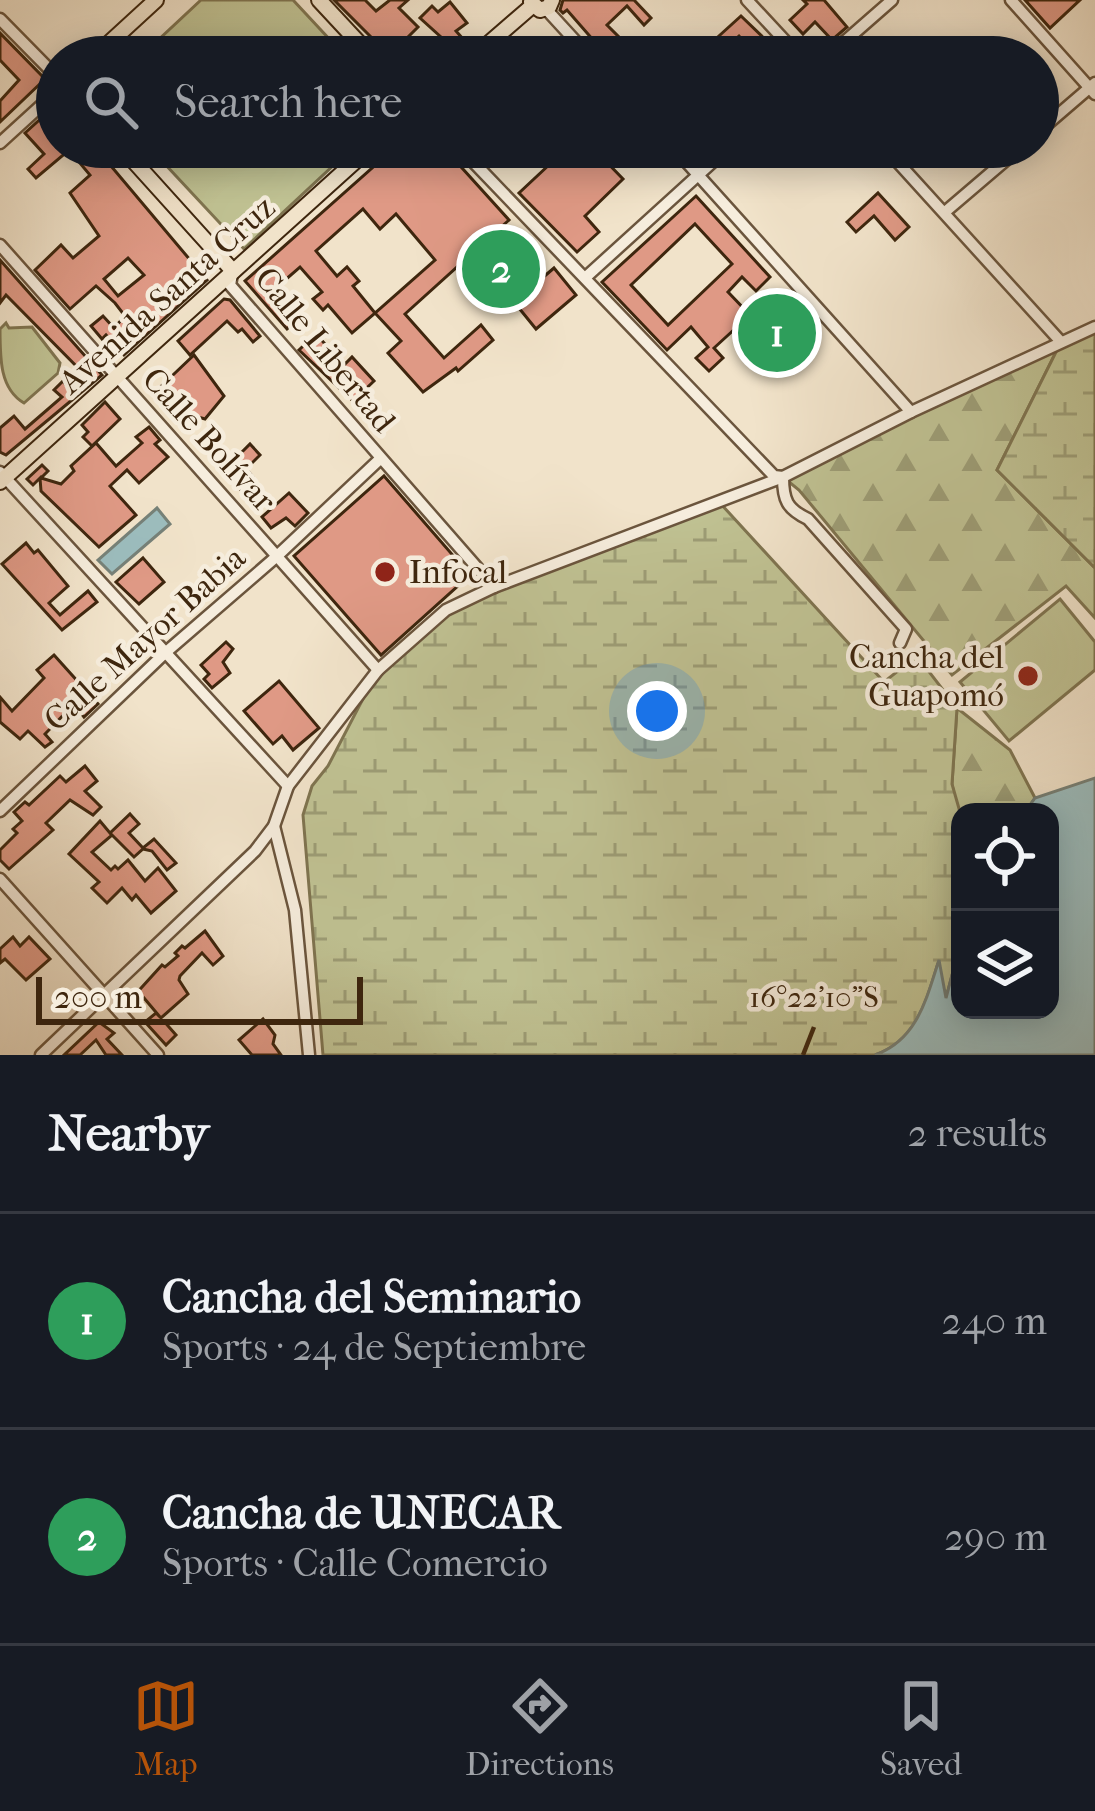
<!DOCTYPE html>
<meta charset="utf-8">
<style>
:root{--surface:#171b24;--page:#20242c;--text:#f1f3f6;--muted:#9ea1a6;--line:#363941;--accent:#b45309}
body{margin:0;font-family:"IM FELL French Canon",serif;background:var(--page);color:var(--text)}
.controls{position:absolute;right:36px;bottom:36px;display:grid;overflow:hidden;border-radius:24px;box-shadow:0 6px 30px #0003}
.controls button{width:108px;height:108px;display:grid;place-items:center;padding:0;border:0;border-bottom:3px solid var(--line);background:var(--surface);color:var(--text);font:60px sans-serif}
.scale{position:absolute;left:36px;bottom:30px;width:327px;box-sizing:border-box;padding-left:12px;border:6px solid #3e260e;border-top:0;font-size:33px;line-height:42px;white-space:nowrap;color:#3e260e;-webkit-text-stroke:9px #f6eddd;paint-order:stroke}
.you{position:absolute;left:657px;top:711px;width:42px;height:42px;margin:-30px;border:9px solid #fff;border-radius:50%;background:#1a73e8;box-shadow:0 0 0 18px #1a73e833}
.badge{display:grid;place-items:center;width:78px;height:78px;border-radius:50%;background:var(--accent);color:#fff;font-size:39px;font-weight:700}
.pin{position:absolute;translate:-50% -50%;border:6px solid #fff;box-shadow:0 3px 12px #0006}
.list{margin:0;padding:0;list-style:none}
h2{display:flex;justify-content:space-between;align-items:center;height:156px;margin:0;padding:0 48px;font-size:51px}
h2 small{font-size:39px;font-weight:400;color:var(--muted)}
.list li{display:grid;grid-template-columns:78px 1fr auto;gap:36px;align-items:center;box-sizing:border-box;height:216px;padding:0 48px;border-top:3px solid var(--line)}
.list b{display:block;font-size:45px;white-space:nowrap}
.list p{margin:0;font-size:39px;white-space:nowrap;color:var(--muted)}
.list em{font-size:39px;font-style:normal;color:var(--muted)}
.icon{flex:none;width:66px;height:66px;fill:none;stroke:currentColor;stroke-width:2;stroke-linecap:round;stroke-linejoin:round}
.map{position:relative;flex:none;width:1095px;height:1055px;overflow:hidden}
.search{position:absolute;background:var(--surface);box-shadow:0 6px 30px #0003;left:36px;right:36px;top:36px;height:132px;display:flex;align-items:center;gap:30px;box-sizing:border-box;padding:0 42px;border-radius:66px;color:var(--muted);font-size:45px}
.sheet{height:588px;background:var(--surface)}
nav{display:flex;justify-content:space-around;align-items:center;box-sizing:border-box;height:168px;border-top:3px solid var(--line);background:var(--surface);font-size:33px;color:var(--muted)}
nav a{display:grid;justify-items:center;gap:6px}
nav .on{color:var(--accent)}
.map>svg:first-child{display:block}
.forest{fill:url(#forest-firs);stroke:#7f7450;stroke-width:3}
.wetland{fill:url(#wetland-marsh);stroke:#7f7450;stroke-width:3}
.park{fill:#c0c293;stroke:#7f7450;stroke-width:3}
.water{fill:#9cbdbe;stroke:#768178;stroke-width:3}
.building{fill:#df9985;stroke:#3e260e;stroke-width:3;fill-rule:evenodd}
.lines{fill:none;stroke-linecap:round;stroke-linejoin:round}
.minor-casing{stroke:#6b553d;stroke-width:15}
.major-casing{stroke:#3e260e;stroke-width:18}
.minor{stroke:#f6eddd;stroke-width:10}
.major{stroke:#f1e3ca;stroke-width:14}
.ticks{fill:none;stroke:#3e260e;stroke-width:4.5}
.poi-dot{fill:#8f2418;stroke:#f6eddd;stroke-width:4.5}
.labels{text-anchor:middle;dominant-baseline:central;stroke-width:9;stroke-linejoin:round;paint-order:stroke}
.street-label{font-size:33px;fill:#3e260e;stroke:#f6eddd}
.poi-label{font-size:33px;fill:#3e260e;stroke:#f6eddd;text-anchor:start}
.ticks-label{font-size:30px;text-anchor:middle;fill:#3e260e;stroke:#f6eddd;stroke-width:9;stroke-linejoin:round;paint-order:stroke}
</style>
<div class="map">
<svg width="1095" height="1055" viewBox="0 0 1095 1055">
<defs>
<pattern id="forest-firs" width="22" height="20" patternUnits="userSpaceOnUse" patternTransform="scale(3)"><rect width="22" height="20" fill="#c0c293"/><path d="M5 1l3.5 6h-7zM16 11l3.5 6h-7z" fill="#9d9d76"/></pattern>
<pattern id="wetland-marsh" width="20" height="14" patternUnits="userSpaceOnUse" patternTransform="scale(3)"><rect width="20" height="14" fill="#c0c293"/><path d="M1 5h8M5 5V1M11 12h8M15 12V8" fill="none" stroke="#9d9d76"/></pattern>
</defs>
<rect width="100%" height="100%" fill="#f1e3ca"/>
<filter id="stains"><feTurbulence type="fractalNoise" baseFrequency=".00167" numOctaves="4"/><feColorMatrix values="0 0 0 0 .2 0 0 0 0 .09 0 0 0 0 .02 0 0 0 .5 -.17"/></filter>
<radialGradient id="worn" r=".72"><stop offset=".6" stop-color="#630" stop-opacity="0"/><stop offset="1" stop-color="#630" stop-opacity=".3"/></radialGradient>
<g class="forest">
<path d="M 1061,342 L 997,470 L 1095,568 L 1095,618 L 1066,586 L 952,675 L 799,490 L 783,477 Z"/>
<path d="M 957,708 L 1010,750 L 1035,798 L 1025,812 L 957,811 L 952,784 Z"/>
</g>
<g class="wetland">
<path d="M 1095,327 L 1095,568 L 997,470 L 1061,342 Z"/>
<path d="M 720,503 L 884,682 L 917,656 L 957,708 L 952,784 L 960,812 L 960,898 L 955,916 L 960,945 L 945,1002 L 938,963 C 926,1002 916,1041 875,1055 L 323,1055 L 303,815 L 312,786 L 328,766 L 378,670 L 446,610 Z"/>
</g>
<g class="park">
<path d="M 201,0 L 293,0 L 346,57 L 140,57 Z"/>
<path d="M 149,147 L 353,147 L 244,249 Z"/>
<path d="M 496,240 L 530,277 L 506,298 L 473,261 Z"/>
<path d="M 770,303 L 807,339 L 783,363 L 747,327 Z"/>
<path d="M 6,323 L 9,328 L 32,327 L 60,363 L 58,373 L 24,403 C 0,389 0,359 0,329 Z"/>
<path d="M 1060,599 L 1095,642 L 1095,670 L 1009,741 L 960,682 Z"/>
</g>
<g class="water">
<path d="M 157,508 L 170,524 L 112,574 L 98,560 Z"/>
<path d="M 1095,778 L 1095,1055 L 875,1055 C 917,1040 926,1000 939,960 L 946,998 L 960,945 L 960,1010 L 1050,1010 L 1050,812 L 1025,812 L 1035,798 Z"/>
</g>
<g class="building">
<path d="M 334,0 L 365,0 L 376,11 L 390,0 L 408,0 L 399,8 L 418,27 L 403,42 L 417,57 L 391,57 Z"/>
<path d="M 563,0 L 634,0 L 651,18 L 644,25 L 627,6 L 607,25 L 639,57 L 608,57 L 567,10 L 563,13 L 560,10 Z"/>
<path d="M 803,0 L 824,0 L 847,27 L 832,40 L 815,22 L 803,34 L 790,20 L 807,4 Z"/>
<path d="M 1025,0 L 1080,0 L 1050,28 Z"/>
<path d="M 450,2 L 467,23 L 456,31 L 463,39 L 444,57 L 420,57 L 442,38 L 420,18 L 432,6 L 438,12 Z"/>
<path d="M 741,16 L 770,44 L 758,56 L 739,36 L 718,55 L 709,45 Z"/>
<path d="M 0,33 L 45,79 L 0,122 L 0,101 L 19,80 L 0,60 Z"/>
<path d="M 57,104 L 57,147 L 95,147 L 207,280 L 124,355 L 106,335 L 102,339 L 91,326 L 103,316 L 114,328 L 125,316 L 115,303 L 96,286 L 70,309 L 35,270 L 61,245 L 73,258 L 99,236 L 70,193 L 90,175 L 69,150 L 36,178 L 28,169 L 44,154 L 25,133 ZM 128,258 L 144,275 L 118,296 L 104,279 Z"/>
<path d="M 383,147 L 443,147 L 509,220 L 405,314 L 444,358 L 481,325 L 493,340 L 458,371 L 456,368 L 423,392 L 388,353 L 401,341 L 375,313 L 352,333 L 328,305 L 323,310 L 313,299 L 322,292 L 300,267 L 277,287 L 302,316 L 287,329 L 245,281 L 381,160 L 378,156 ZM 363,209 L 380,229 L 396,214 L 435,260 L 375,313 L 353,286 L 359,281 L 347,267 L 337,276 L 316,251 Z"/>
<path d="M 535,147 L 592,147 L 623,179 L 585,216 L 599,232 L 577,252 L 519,193 L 551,163 Z"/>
<path d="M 878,193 L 909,227 L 895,240 L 874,216 L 856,232 L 847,222 Z"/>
<path d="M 696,196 L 770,277 L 756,291 L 742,277 L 728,292 L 750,315 L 714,348 L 723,358 L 709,371 L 696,358 L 708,347 L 691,327 L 667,350 L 602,282 ZM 695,224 L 732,264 L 668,325 L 631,285 Z"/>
<path d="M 0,260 L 102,375 L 6,455 L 0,452 L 0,428 L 14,416 L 25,429 L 62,397 L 54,390 L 63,381 L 70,390 L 86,376 L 6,295 L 0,303 Z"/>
<path d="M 554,268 L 576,295 L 536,329 L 514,302 Z"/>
<path d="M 224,299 L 230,300 L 260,336 L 253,342 L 242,329 L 238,332 L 227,321 L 190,355 L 178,341 Z"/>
<path d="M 316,334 L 344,365 L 352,357 L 374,381 L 353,401 L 299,350 Z"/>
<path d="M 194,355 L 224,396 L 205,419 L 198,417 L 184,429 L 154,393 Z"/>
<path d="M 105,402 L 120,419 L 92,446 L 83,437 L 88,432 L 82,425 Z"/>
<path d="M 149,427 L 160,440 L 155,444 L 168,457 L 139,483 L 127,470 L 110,486 L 136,515 L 99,547 L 41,491 L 40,478 L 33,485 L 27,479 L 42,465 L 48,471 L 41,478 L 61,484 L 74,471 L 71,466 L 96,443 L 116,466 L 142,443 L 136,437 Z"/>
<path d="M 250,444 L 260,455 L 246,469 L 253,477 L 240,489 L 223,471 Z"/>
<path d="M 384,476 L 470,575 L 381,655 L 294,556 Z"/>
<path d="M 289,493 L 308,513 L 295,526 L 286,518 L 271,528 L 262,517 Z"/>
<path d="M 26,543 L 34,553 L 38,550 L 68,586 L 49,603 L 60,615 L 88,591 L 97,602 L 62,630 L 2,564 Z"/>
<path d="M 143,558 L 164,582 L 139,604 L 116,582 Z"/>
<path d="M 226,642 L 233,649 L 223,662 L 230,673 L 212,688 L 204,679 L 209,674 L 201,665 Z"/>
<path d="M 54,655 L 98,704 L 84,717 L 74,704 L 45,734 L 52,742 L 45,747 L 28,731 L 20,739 L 0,722 L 0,697 L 12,711 L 44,678 L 37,670 Z"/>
<path d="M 279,681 L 319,728 L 293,750 L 282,736 L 273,744 L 244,711 Z"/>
<path d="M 85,766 L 97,781 L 85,791 L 101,807 L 93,815 L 70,800 L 46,823 L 53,830 L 9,869 L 0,860 L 0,850 L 17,833 L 13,829 L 22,821 L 14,812 L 25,802 L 29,805 L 60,776 L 66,782 Z"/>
<path d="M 130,814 L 139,824 L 129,833 L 143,848 L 154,839 L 176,863 L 167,870 L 152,851 L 143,849 L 134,857 L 112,835 L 92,852 L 111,870 L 115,866 L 118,869 L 128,860 L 145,881 L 158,868 L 176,891 L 151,913 L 136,895 L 132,900 L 122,888 L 107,903 L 92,888 L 99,882 L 69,854 L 100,821 L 110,833 Z"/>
<path d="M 205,931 L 223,956 L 213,965 L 202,953 L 180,976 L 179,980 L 188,994 L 161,1018 L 176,1035 L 166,1045 L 145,1022 L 156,1013 L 160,1017 L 144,998 L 139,1003 L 133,997 L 162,965 L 165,967 L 178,956 L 175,953 L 182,946 L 185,948 Z"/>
<path d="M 13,937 L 20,946 L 29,937 L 50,959 L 26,980 L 5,959 L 0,963 L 0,949 Z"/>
<path d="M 263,1019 L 275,1035 L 273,1044 L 281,1055 L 252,1055 L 239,1040 Z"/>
<path d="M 99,1022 L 114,1033 L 107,1039 L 122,1055 L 106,1055 L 96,1040 L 80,1055 L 64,1055 Z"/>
</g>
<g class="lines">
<g class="minor-casing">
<g id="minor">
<path d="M 747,0 L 800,57"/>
<path d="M 1011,0 L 1095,94"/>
<path d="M 546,9 L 590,57"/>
<path d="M 0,19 L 57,77"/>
<path d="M 827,57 L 892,0"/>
<path d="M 1038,132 L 1095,83"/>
<path d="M 0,143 L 57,91"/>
<path d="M 459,147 L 774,476 L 783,477 C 783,500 787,509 808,519 L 906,629 L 900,643"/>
<path d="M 673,147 L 911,412"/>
<path d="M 884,147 L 1061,342"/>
<path d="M 945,212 L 1021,147"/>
<path d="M 0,245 L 378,670"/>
<path d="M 232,274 L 230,285 L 494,587"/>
<path d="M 586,277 L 729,147"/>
<path d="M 0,472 L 288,786"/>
<path d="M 0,811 L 165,653 L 276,557 L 380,459"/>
<path d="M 274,826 L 295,910 L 309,1055"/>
<path d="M 0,879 L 158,1055"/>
<path d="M 41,1055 L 255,851 L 274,826 L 288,786 L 378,670 L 446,610 L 494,587 L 783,477 L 911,412 L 1095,327"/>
</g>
</g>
<g class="major-casing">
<g id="major">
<path d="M 319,0 L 372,57"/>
<path d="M 531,2 L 540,10 L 549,7 L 552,0"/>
<path d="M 94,57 L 156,0"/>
<path d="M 473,57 L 532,6"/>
<path d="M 121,147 L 233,271"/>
<path d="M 0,482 L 371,147"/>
</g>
</g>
<use href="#minor" class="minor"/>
<use href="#major" class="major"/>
</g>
<path class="ticks" d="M 803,1055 L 814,1027"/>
<g class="poi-dot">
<circle cx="385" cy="572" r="12"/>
<circle cx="1028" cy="676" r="12"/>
</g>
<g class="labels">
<g class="street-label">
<text transform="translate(167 295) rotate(-42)">Avenida Santa Cruz</text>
<text transform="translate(325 350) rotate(51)">Calle Libertad</text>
<text transform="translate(209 440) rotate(48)">Calle Bolívar</text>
<text transform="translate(145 639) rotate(-42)">Calle Mayor Babia</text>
</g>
<g class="poi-label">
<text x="409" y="572">Infocal</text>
<text x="1004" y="657" text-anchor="end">Cancha del<tspan x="1004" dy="38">Guapomó</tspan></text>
</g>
</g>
<g class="ticks-label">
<text x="814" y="1007">16°22'10"S</text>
</g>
<rect width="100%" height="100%" filter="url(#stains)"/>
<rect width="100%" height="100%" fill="url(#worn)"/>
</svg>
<div class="controls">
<button><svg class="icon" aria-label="locate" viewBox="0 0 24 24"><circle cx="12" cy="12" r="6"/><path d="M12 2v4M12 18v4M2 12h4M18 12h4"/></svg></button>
<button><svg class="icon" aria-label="layers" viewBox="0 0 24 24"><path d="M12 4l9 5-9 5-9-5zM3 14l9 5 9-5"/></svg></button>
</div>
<div class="scale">200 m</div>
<div class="you"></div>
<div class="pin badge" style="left:777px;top:333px;background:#2e9e5b">1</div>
<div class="pin badge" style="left:501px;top:269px;background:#2e9e5b">2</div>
<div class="search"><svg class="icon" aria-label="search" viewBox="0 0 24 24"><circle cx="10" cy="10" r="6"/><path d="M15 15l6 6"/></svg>Search here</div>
</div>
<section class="sheet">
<h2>Nearby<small>2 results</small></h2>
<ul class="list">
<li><span class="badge" style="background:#2e9e5b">1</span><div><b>Cancha del Seminario</b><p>Sports · 24 de Septiembre</p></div><em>240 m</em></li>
<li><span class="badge" style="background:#2e9e5b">2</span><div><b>Cancha de UNECAR</b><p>Sports · Calle Comercio</p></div><em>290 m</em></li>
</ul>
</section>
<nav>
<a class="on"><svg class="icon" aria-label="map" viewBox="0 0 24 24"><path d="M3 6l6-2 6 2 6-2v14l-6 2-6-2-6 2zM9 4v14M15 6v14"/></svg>Map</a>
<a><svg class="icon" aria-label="directions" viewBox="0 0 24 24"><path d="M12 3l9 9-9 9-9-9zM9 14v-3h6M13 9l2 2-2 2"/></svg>Directions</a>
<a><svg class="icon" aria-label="saved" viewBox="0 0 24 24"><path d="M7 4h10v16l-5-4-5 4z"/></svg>Saved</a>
</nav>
